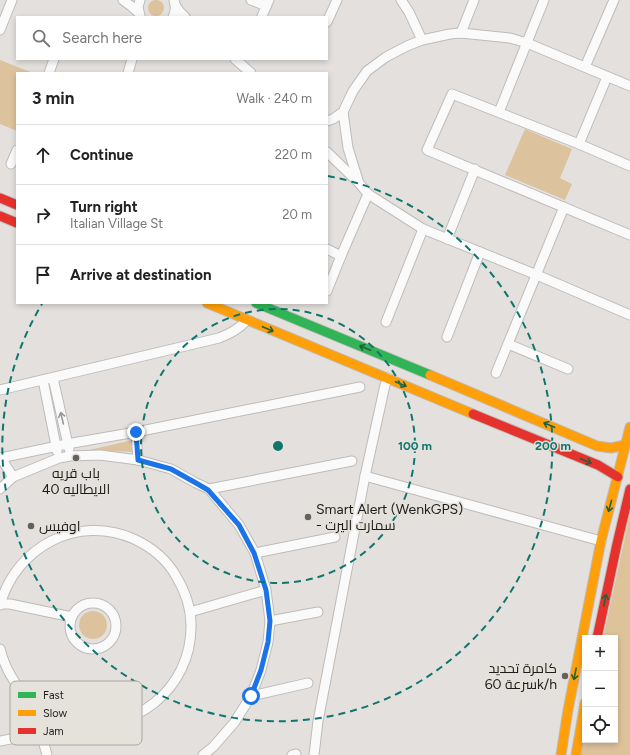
<!DOCTYPE html>
<meta charset="utf-8">
<style>
:root{--surface:#fff;--page:#f2f2f2;--text:#222;--muted:#767676;--line:#e0e0e0}
body{margin:0;font-family:Figtree,Cairo,sans-serif;background:var(--page);color:var(--text)}
.controls{position:absolute;right:12px;bottom:12px;display:grid;overflow:hidden;border-radius:0px;box-shadow:0 2px 6px #0003}
.controls button{width:36px;height:36px;display:grid;place-items:center;padding:0;border:0;border-bottom:1px solid var(--line);background:var(--surface);color:var(--text);font:20px sans-serif}
.stop{position:absolute;width:12px;height:12px;margin:-9px;border:3px solid #1a73e8;border-radius:50%;background:#fff}
.stop.end{background:#1a73e8;border-color:#fff;box-shadow:0 1px 4px #0008}
.list{margin:0;padding:0;list-style:none}
h2{display:flex;justify-content:space-between;align-items:center;height:52px;margin:0;padding:0 16px;font-size:17px}
h2 small{font-size:13px;font-weight:400;color:var(--muted)}
.list li{display:grid;grid-template-columns:26px 1fr auto;gap:12px;align-items:center;box-sizing:border-box;height:60px;padding:0 16px;border-top:1px solid var(--line)}
.list b{display:block;font-size:15px;white-space:nowrap}
.list p{margin:0;font-size:13px;white-space:nowrap;color:var(--muted)}
.list em{font-size:13px;font-style:normal;color:var(--muted)}
.icon{flex:none;width:22px;height:22px;fill:none;stroke:currentColor;stroke-width:2;stroke-linecap:round;stroke-linejoin:round}
.map{position:relative;flex:none;width:630px;height:755px;overflow:hidden}
.search{position:absolute;background:var(--surface);box-shadow:0 2px 6px #0003;left:16px;top:16px;width:312px;height:44px;display:flex;align-items:center;gap:10px;box-sizing:border-box;padding:0 14px;border-radius:0px;color:var(--muted);font-size:15px}
.panel{position:absolute;background:var(--surface);box-shadow:0 2px 6px #0003;left:16px;top:72px;width:312px;height:232px;border-radius:0px}
.map>svg:first-child{display:block}
.green{fill:#ddc39d}
.forest{fill:#dec29a}
.lines{fill:none;stroke-linecap:round;stroke-linejoin:round}
.street-casing{stroke:#bebcba;stroke-width:11}
.fast-casing{stroke:#bebcba;stroke-width:11}
.slow-casing{stroke:#bebcba;stroke-width:11}
.jam-casing{stroke:#bebcba;stroke-width:11}
.street{stroke:#fbfafa;stroke-width:9}
.fast{stroke:#30b455;stroke-width:9}
.slow{stroke:#ff9f0a;stroke-width:9}
.jam{stroke:#e5322d;stroke-width:9}
.oneway{stroke:#266035}
.oneway2{stroke:#979695}
.route{stroke:#1a73e8;stroke-width:5}
.ring{fill:none;stroke:#0f766e;stroke-width:2;stroke-dasharray:7 5}
.poi-dot{fill:#62615e;stroke:#e5e1db;stroke-width:1.5}
.labels{text-anchor:middle;dominant-baseline:central;stroke-width:3;stroke-linejoin:round;paint-order:stroke}
.poi-label{font-size:14px;fill:#1d1c1a;stroke:#e5e1db;text-anchor:start}
.key{fill:#e5e1db;stroke:#a9a6a1;stroke-width:1}
.key-label{font-size:11px;fill:#1d1c1a}
.centre{fill:#0f766e;stroke:#e5e1db;stroke-width:2}
.ring-label{font-size:12px;text-anchor:middle;font-weight:bold;fill:#0f766e;stroke:#e5e1db;stroke-width:3;stroke-linejoin:round;paint-order:stroke}
</style>
<div class="map">
<svg width="630" height="755" viewBox="0 0 630 755">
<rect width="100%" height="100%" fill="#e3e0dd"/>
<g class="green">
<circle cx="156" cy="8" r="8"/>
<path d="M 0,60 L 33,73 L 17,73 L 17,131 L 0,124 Z"/>
<path d="M 525,129 L 572,149 L 560,178 L 572,184 L 565,200 L 505,175 Z"/>
<path d="M 133,440 L 133,452 L 89,450 Z"/>
<circle cx="93" cy="625" r="14"/>
</g>
<path class="forest" d="M 630,514 L 630,755 L 578,755 L 585,740 L 615,740 L 615,638 L 603,638 Z"/>
<g class="lines">
<g class="street-casing">
<g id="street">
<path d="M 123,0 L 131,6 L 138,12"/>
<path d="M 251,0 L 266,6"/>
<path d="M 401,0 L 409,12 L 422,40"/>
<path d="M 175,5 L 180,12 L 185,17"/>
<path d="M 140,16 L 138,7 L 140,0"/>
<path d="M 173,17 C 176,11 176,6 174,0"/>
<path d="M 263,17 L 262,16 L 269,0"/>
<path d="M 327,22 L 337,0"/>
<path d="M 0,30 L 12,0"/>
<path d="M 461,33 L 474,0"/>
<path d="M 235,59 L 251,73"/>
<path d="M 585,67 L 614,0"/>
<path d="M 49,73 L 54,59"/>
<path d="M 128,73 L 132,59"/>
<path d="M 343,112 L 348,148 L 358,180"/>
<path d="M 499,112 L 544,0"/>
<path d="M 327,121 L 333,119 L 343,112 L 353,91 L 367,71 L 386,57 L 407,46 L 422,40 L 450,34 L 461,33 L 510,38 L 527,43 L 630,86"/>
<path d="M 579,144 L 607,77"/>
<path d="M 327,152 L 359,183 L 368,194 L 423,229 L 537,275 L 630,315"/>
<path d="M 11,164 L 17,150"/>
<path d="M 630,166 L 579,144 L 452,94 L 427,150 L 630,235"/>
<path d="M 447,239 L 475,169"/>
<path d="M 327,249 L 341,256"/>
<path d="M 327,291 L 341,256 L 368,194"/>
<path d="M 386,322 L 423,229"/>
<path d="M 447,337 L 480,252"/>
<path d="M 508,344 L 568,369"/>
<path d="M 496,373 L 564,207"/>
<path d="M 53,378 L 69,449"/>
<path d="M 43,380 L 57,451"/>
<path d="M 0,390 L 219,338 C 230,334 239,329 247,320"/>
<path d="M 136,432 L 138,460"/>
<path d="M 0,458 L 67,444 L 136,432 L 360,387"/>
<path d="M 1,458 L 13,477"/>
<path d="M 365,476 L 601,541"/>
<path d="M 0,489 L 13,477 L 59,458 L 70,456 L 100,455 L 138,460 L 171,469 L 196,483 L 209,489 L 239,525 L 255,553 L 266,590 L 270,621 L 268,642 L 261,670 L 251,696 L 234,723 L 213,747 L 203,755"/>
<path d="M 209,489 L 352,461"/>
<path d="M 255,553 L 335,537"/>
<circle cx="93" cy="626" r="23"/>
<path d="M 0,604 L 10,604 L 72,617"/>
<path d="M 0,605 C 16,547 77,514 134,539 C 151,547 167,560 176,576 C 185,591 191,608 191,625 C 192,689 133,736 71,721 C 55,717 40,709 29,698 C 14,685 5,668 0,649"/>
<path d="M 190,612 L 266,590"/>
<path d="M 270,621 L 318,612"/>
<path d="M 251,696 L 308,683"/>
<path d="M 41,733 L 47,755"/>
<path d="M 0,741 L 41,733 L 79,723"/>
<path d="M 292,755 L 296,754"/>
<path d="M 314,755 L 318,721 L 365,476 L 385,385 L 388,378"/>
</g>
</g>
<g class="fast-casing">
<path id="fast" d="M 256,303 L 430,375"/>
</g>
<g class="slow-casing">
<g id="slow">
<path d="M 207,303 L 473,414"/>
<path d="M 430,375 L 597,446 L 611,448 L 625,445"/>
<path d="M 561,755 L 568,710 L 601,541 L 630,427"/>
<path d="M 576,755 L 585,703"/>
</g>
</g>
<g class="jam-casing">
<g id="jam">
<path d="M 0,198 L 17,205"/>
<path d="M 0,216 L 17,223"/>
<path d="M 473,414 L 598,465 L 618,477"/>
<path d="M 597,638 L 617,544 L 630,489"/>
</g>
</g>
<use href="#street" class="street"/>
<use href="#fast" class="fast"/>
<use href="#slow" class="slow"/>
<use href="#jam" class="jam"/>
</g>
<defs><path id="oneway-shaft" d="M-6 0H5M1.5-3L5.5 0L1.5 3" fill="none" stroke-width="1.6" stroke-linecap="round" stroke-linejoin="round"/></defs>
<g class="oneway">
<use href="#oneway-shaft" transform="translate(268 329) rotate(23)"/>
<use href="#oneway-shaft" transform="translate(365 348) rotate(-157)"/>
<use href="#oneway-shaft" transform="translate(401 384) rotate(23)"/>
<use href="#oneway-shaft" transform="translate(549 425) rotate(-157)"/>
<use href="#oneway-shaft" transform="translate(586 461) rotate(22)"/>
<use href="#oneway-shaft" transform="translate(610 506) rotate(105)"/>
<use href="#oneway-shaft" transform="translate(605 600) rotate(-78)"/>
<use href="#oneway-shaft" transform="translate(575 674) rotate(101)"/>
</g>
<use class="oneway2" href="#oneway-shaft" transform="translate(62 418) rotate(-103)"/>
<g class="lines">
<path class="route" d="M 136,432 L 138,460 L 171,469 L 196,483 L 208,490 L 239,525 L 254,553 L 266,590 L 270,621 L 268,642 L 261,670 L 251,696"/>
</g>
<g class="ring">
<circle cx="278" cy="446" r="137"/>
<path d="M328 176A275 275 0 1 1 42 304"/>
</g>
<g class="poi-dot">
<circle cx="76" cy="458" r="4"/>
<circle cx="308" cy="517" r="4"/>
<circle cx="31" cy="526" r="4"/>
<circle cx="565" cy="676" r="4"/>
</g>
<g class="labels">
<g class="poi-label">
<text x="76" y="473" text-anchor="middle">باب قريه<tspan x="76" dy="16">الايطاليه 40</tspan></text>
<text x="316" y="509">Smart Alert (WenkGPS)<tspan x="316" dy="16">- سمارت اليرت</tspan></text>
<text x="39" y="526">اوفيس</text>
<text x="557" y="668" text-anchor="end">كامرة تحديد<tspan x="557" dy="16">سرعة 60k/h</tspan></text>
</g>
</g>
<rect x="10" y="681" width="132" height="64" rx="6" class="key"/>
<rect x="18" y="692" width="18" height="6" fill="#30b455"/>
<rect x="18" y="710" width="18" height="6" fill="#ff9f0a"/>
<rect x="18" y="728" width="18" height="6" fill="#e5322d"/>
<g class="key-label">
<text x="43" y="699">Fast</text>
<text x="43" y="717">Slow</text>
<text x="43" y="735">Jam</text>
</g>
<circle cx="278" cy="446" r="6" class="centre"/>
<g class="ring-label">
<text x="415" y="450">100 m</text>
<text x="553" y="450">200 m</text>
</g>
</svg>
<div class="controls">
<button>+</button>
<button>−</button>
<button><svg class="icon" aria-label="locate" viewBox="0 0 24 24"><circle cx="12" cy="12" r="6"/><path d="M12 2v4M12 18v4M2 12h4M18 12h4"/></svg></button>
</div>
<div class="stop" style="left:251px;top:696px"></div>
<div class="stop end" style="left:136px;top:432px"></div>
<div class="search"><svg class="icon" aria-label="search" viewBox="0 0 24 24"><circle cx="10" cy="10" r="6"/><path d="M15 15l6 6"/></svg>Search here</div>
<section class="panel">
<h2>3 min<small>Walk · 240 m</small></h2>
<ul class="list">
<li><svg class="icon" aria-label="ahead" viewBox="0 0 24 24"><path d="M12 20V5M6 11l6-6 6 6"/></svg><div><b>Continue</b></div><em>220 m</em></li>
<li><svg class="icon" aria-label="right" viewBox="0 0 24 24"><path d="M7 20v-9h11M14 6l5 5-5 5"/></svg><div><b>Turn right</b><p>Italian Village St</p></div><em>20 m</em></li>
<li><svg class="icon" aria-label="arrive" viewBox="0 0 24 24"><path d="M6 21V4h12l-3 4 3 4H6"/></svg><div><b>Arrive at destination</b></div></li>
</ul>
</section>
</div>
